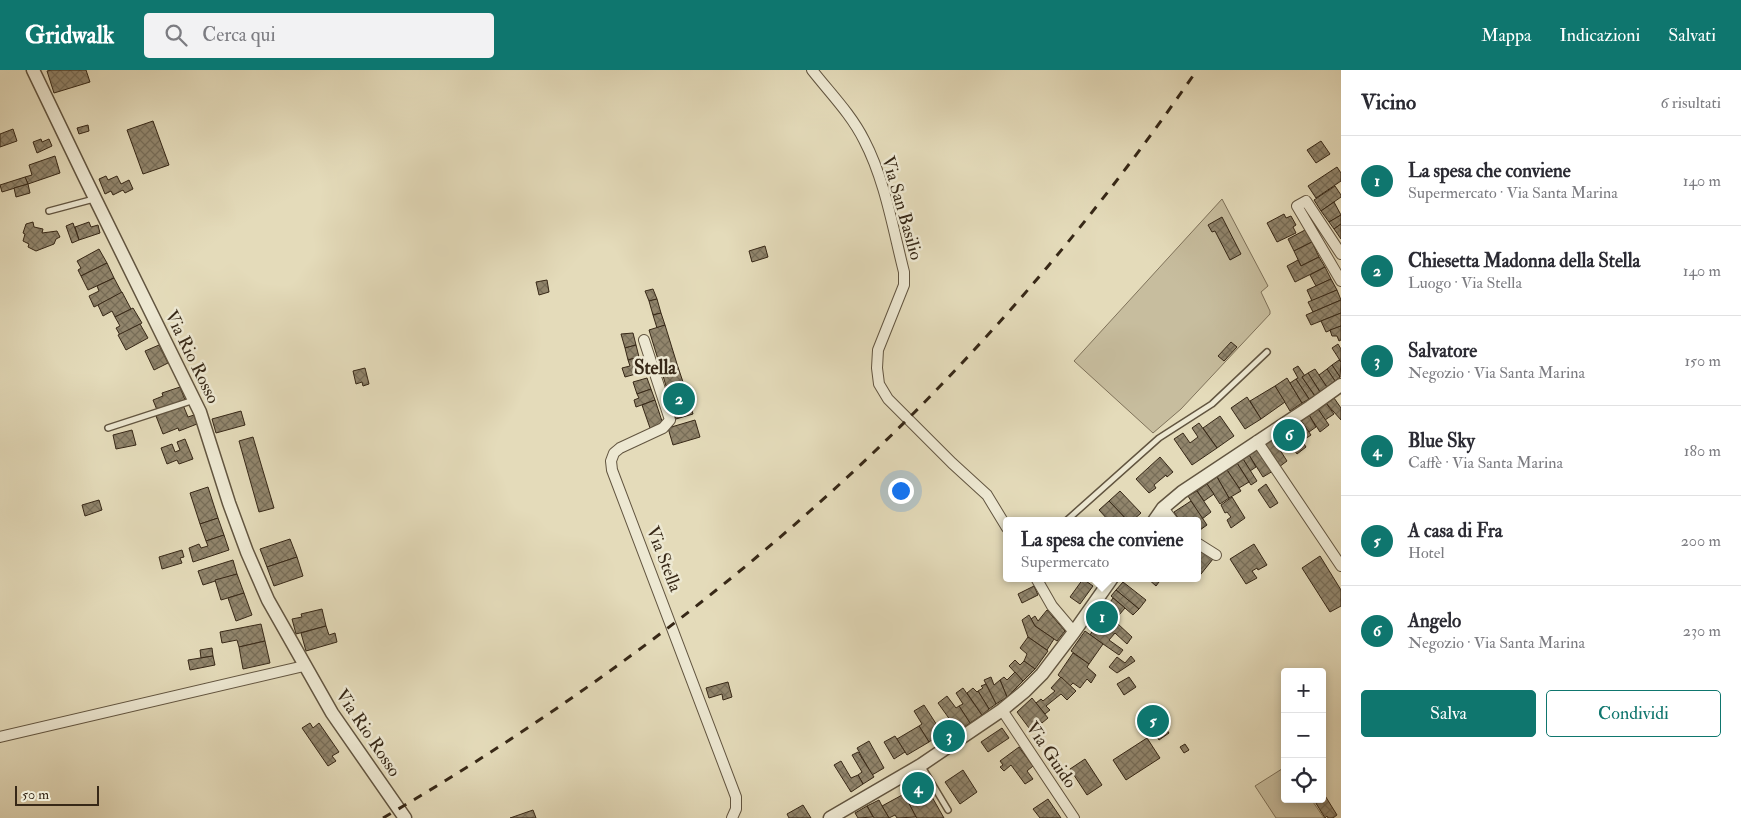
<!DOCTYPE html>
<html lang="it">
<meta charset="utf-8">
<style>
:root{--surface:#fff;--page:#f2f2f3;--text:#2b2b33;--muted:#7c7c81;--line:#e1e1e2;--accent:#0f766e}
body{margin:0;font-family:"IM FELL Double Pica",serif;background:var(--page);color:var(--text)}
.controls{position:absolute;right:15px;bottom:15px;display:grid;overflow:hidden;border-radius:5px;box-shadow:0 2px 8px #0003}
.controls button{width:45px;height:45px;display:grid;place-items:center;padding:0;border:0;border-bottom:1px solid var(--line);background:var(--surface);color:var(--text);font:25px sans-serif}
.scale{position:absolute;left:15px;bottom:12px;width:84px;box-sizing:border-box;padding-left:5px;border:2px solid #372817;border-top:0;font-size:14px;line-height:18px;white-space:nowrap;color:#372817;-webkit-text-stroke:4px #ede8d2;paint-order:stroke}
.you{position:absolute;left:900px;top:420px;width:18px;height:18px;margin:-12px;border:4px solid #fff;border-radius:50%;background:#1a73e8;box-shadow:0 0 0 8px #1a73e833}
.badge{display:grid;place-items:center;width:32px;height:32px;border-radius:50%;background:var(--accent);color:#fff;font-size:16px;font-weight:700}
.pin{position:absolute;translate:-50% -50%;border:2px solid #fff;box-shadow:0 1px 5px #0006}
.popup{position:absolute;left:1003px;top:447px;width:198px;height:65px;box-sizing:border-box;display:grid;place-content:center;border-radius:5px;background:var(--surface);filter:drop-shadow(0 1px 4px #0005);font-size:16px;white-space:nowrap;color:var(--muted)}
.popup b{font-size:19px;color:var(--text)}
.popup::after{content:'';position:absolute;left:50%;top:100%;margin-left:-10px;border:10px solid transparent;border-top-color:var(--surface)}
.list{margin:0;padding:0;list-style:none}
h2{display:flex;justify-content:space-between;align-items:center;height:65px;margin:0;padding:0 20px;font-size:21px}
h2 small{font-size:16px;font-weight:400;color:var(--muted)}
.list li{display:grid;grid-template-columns:32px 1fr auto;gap:15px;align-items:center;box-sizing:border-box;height:90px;padding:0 20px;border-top:1px solid var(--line)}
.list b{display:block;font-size:19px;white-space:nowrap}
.list p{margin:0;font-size:16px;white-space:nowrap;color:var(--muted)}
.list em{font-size:16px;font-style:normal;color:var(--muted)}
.actions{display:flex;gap:10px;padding:15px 20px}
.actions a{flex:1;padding:11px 0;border:1px solid var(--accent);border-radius:5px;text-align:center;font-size:18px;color:var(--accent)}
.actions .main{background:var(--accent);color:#fff}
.icon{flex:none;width:28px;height:28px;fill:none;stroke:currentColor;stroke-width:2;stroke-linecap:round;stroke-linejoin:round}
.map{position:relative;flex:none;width:1341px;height:748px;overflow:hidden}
header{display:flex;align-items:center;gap:30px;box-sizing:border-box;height:70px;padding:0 25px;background:var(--accent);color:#fff}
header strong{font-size:24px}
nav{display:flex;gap:28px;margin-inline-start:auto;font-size:18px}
.search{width:350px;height:45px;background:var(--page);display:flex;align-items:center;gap:12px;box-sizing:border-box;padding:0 18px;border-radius:5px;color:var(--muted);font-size:19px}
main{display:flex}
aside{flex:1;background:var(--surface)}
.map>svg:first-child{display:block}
.grass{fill:#c7bd9e;stroke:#7f725a}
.building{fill:url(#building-cross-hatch);stroke:#372817}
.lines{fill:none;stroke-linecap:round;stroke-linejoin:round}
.service-casing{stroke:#625540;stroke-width:8}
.minor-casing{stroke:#625540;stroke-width:12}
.tertiary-casing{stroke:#625540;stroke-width:15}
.service{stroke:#ede8d2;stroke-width:5}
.minor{stroke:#ede8d2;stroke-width:10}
.tertiary{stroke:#ede8d2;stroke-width:12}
.rail{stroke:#372817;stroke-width:3;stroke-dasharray:9 9;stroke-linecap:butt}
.labels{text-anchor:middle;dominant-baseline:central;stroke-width:5;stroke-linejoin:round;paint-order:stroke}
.street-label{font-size:18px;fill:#372817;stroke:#ede8d2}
.neighbourhood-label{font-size:19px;font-weight:bold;fill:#372817;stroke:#ede8d2}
</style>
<header>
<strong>Gridwalk</strong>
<div class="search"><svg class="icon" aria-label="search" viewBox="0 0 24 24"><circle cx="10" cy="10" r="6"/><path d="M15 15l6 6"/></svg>Cerca qui</div>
<nav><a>Mappa</a><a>Indicazioni</a><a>Salvati</a></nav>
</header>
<main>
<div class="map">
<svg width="1341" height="748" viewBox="0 0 1341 748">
<defs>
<pattern id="building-cross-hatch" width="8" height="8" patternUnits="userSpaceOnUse" patternTransform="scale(1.25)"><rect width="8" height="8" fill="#91856c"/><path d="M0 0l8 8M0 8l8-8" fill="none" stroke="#776d58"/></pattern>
</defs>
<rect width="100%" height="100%" fill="#e4dbba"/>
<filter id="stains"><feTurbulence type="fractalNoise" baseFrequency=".004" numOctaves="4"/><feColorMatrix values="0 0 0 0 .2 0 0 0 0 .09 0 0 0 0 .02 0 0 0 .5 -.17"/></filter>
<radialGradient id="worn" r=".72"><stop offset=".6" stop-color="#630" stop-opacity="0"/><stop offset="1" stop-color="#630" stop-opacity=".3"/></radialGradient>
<g class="grass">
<path d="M 1222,129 L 1268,216 L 1261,222 L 1270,241 L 1270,244 L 1181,339 L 1153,363 L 1074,291 Z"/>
<path d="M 1285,697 L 1285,729 L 1311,729 L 1324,748 L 1276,748 L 1255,716 Z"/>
</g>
<g class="building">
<path d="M 51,0 L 86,0 L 90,12 L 54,23 L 47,1 Z"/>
<path d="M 153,51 L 169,95 L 143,104 L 127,60 Z"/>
<path d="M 88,55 L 89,61 L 79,64 L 77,58 Z"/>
<path d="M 13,59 L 17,71 L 0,77 L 0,64 Z"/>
<path d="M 41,69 L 42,72 L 49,69 L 52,76 L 37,83 L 33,72 Z"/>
<path d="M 1321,71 L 1330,84 L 1316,93 L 1307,80 Z"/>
<path d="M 55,86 L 60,103 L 28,114 L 25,107 L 32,105 L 29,95 Z"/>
<path d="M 1337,97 L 1341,103 L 1341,111 L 1316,128 L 1308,116 Z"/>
<path d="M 106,106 L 108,110 L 117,106 L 121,114 L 129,110 L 133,119 L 125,123 L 123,120 L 113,125 L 111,121 L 105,124 L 99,109 Z"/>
<path d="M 25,107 L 28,114 L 2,122 L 0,115 Z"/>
<path d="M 28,114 L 30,123 L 16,127 L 14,118 Z"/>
<path d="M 1335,116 L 1341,125 L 1341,127 L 1321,141 L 1314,130 Z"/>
<path d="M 1334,132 L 1341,145 L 1329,152 L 1321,141 Z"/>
<path d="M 1284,144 L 1286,148 L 1291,146 L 1296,155 L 1293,157 L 1296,163 L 1277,172 L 1267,153 Z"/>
<path d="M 1341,145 L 1341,154 L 1334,159 L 1329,152 Z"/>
<path d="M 1222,147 L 1241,184 L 1230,190 L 1215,161 L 1212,162 L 1208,155 Z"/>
<path d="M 33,152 L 34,157 L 43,159 L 42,163 L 57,161 L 60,167 L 56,169 L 54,174 L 36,181 L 28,177 L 29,174 L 23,171 L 25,164 L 23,163 L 26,154 Z"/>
<path d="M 89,152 L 91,157 L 98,155 L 100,163 L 79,170 L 75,157 Z"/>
<path d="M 73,153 L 79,170 L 72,173 L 66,156 Z"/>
<path d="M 1341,154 L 1341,169 L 1334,159 Z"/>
<path d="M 1305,160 L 1312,172 L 1294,181 L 1288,169 Z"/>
<path d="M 1312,172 L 1319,187 L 1301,196 L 1294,181 Z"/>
<path d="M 765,176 L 768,187 L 752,192 L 749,181 Z"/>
<path d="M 99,179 L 107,193 L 81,206 L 78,200 L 81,198 L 77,191 Z"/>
<path d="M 1319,187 L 1325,197 L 1295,212 L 1287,196 L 1298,190 L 1301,196 Z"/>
<path d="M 107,193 L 114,208 L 88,220 L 81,206 Z"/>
<path d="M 1325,197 L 1331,209 L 1316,216 L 1310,205 Z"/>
<path d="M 114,208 L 122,223 L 94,237 L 89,226 L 99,221 L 97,216 Z"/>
<path d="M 1331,209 L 1337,220 L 1312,231 L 1307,220 Z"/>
<path d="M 547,210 L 549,222 L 539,225 L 536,212 Z"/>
<path d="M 653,219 L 657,229 L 649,231 L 645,221 Z"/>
<path d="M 1337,220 L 1341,230 L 1313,242 L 1308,232 Z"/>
<path d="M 122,222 L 131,239 L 115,247 L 112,241 L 103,246 L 98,235 Z"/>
<path d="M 657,229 L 661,243 L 653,245 L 649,231 Z"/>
<path d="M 1341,230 L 1341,243 L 1311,255 L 1306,245 Z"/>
<path d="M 133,238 L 142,253 L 120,265 L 116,258 L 120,256 L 115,247 Z"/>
<path d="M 661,243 L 665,255 L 657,258 L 653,245 Z"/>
<path d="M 1341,243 L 1341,256 L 1326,262 L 1321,251 Z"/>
<path d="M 140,254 L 148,268 L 126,280 L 118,265 Z"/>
<path d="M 665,255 L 677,294 L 661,299 L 649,260 Z"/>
<path d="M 1341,256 L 1341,270 L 1339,271 L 1337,266 L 1332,266 L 1330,260 Z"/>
<path d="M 633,263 L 636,275 L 625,278 L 621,264 Z"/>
<path d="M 1231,272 L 1237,277 L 1224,291 L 1218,286 Z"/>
<path d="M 1338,274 L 1341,279 L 1341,292 L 1332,278 Z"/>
<path d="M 159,275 L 168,293 L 154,300 L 145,281 Z"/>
<path d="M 636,275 L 639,287 L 628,290 L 625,278 Z"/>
<path d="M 639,287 L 643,302 L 625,307 L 622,298 L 630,296 L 628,290 Z"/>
<path d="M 1339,290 L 1341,292 L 1340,307 L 1332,295 Z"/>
<path d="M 677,294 L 686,321 L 669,326 L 661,299 Z"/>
<path d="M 1332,295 L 1340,307 L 1335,311 L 1327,299 Z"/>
<path d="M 1298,296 L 1305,306 L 1302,307 L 1315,326 L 1309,329 L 1296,309 L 1298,308 L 1293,299 Z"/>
<path d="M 365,298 L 369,314 L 363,316 L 362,312 L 356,314 L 353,301 Z"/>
<path d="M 1315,299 L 1327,317 L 1320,322 L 1308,303 Z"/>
<path d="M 1327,299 L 1335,311 L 1327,317 L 1319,305 Z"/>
<path d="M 1308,303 L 1320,322 L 1315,326 L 1302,307 Z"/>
<path d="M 647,308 L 651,319 L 637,324 L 633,312 Z"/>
<path d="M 1287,308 L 1302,333 L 1290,341 L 1275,316 Z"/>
<path d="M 1296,309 L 1309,329 L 1302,333 L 1290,313 Z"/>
<path d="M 1275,316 L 1285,332 L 1261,349 L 1250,331 Z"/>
<path d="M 180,317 L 185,330 L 157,340 L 153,330 L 163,326 L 162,323 Z"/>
<path d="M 651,319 L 655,330 L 636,337 L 634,330 L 639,328 L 637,324 Z"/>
<path d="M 686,321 L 689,331 L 672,336 L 669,326 Z"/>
<path d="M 1247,327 L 1261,349 L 1245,359 L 1231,338 Z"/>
<path d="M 1334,328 L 1341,338 L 1341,350 L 1326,333 Z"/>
<path d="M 655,330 L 663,354 L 650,358 L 642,335 Z"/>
<path d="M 689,331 L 693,344 L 676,349 L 672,336 Z"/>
<path d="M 1326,333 L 1334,344 L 1325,350 L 1318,339 Z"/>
<path d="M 183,335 L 188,347 L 194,345 L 197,354 L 179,361 L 178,358 L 163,364 L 156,346 Z"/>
<path d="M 1318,339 L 1329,355 L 1320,362 L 1309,345 Z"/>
<path d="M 241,341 L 245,355 L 216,363 L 212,349 Z"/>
<path d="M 1309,345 L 1316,357 L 1309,362 L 1301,351 Z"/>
<path d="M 1220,346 L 1234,366 L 1217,378 L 1203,358 Z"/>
<path d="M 695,350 L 700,367 L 673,375 L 668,358 Z"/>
<path d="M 1301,351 L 1311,365 L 1302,371 L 1292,357 Z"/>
<path d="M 1199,353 L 1217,378 L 1192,395 L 1174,369 L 1183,363 L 1190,373 L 1198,367 L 1192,358 Z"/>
<path d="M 132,360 L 136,375 L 116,379 L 113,365 Z"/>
<path d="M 1295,360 L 1306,377 L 1297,384 L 1285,367 Z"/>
<path d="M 1283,362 L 1293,378 L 1288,381 L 1285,377 L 1280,380 L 1273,369 Z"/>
<path d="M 253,367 L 274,438 L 259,442 L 239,371 Z"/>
<path d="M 185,369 L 193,389 L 179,394 L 177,390 L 167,394 L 161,378 L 172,374 L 175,382 L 180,380 L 177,372 Z"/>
<path d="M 1273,369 L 1287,391 L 1279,397 L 1264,375 Z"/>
<path d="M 1259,379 L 1273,401 L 1263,407 L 1249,385 Z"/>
<path d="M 1249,385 L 1256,397 L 1250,401 L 1243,389 Z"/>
<path d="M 1160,387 L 1173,402 L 1167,407 L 1166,405 L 1154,415 L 1156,418 L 1149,423 L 1136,409 Z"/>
<path d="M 1243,389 L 1257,411 L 1251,415 L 1237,393 Z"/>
<path d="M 1237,393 L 1249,412 L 1239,418 L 1227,400 Z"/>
<path d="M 1227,400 L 1241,421 L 1229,428 L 1217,407 Z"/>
<path d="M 1217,407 L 1229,428 L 1220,434 L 1207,414 Z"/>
<path d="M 1207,414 L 1214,424 L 1204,431 L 1197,421 Z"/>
<path d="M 1266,414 L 1278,433 L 1270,438 L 1258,420 Z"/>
<path d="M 208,417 L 218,448 L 200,454 L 190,423 Z"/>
<path d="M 1120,421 L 1141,443 L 1132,451 L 1128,451 L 1109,431 Z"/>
<path d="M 1197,421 L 1211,442 L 1202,449 L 1188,426 Z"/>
<path d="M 1232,427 L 1245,448 L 1231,458 L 1227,450 L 1231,447 L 1227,442 L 1225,443 L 1221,435 Z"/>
<path d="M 99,430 L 102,440 L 85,446 L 82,435 Z"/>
<path d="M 1109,431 L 1128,451 L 1109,451 L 1099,440 Z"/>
<path d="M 1191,431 L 1207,455 L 1200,460 L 1197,455 L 1197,451 L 1180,451 L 1174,442 Z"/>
<path d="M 218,448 L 224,465 L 206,471 L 200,454 Z"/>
<path d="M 224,465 L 229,480 L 193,492 L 189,478 L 199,474 L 201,478 L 208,476 L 206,471 Z"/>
<path d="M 290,469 L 297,487 L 267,497 L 260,479 Z"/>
<path d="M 1254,474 L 1267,495 L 1258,500 L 1257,498 L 1252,501 L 1257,508 L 1246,514 L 1230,489 Z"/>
<path d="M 182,480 L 184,487 L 180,488 L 182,493 L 162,499 L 159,487 Z"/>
<path d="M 1202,480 L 1213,489 L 1197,509 L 1196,508 L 1197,508 L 1197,487 Z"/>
<path d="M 1320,486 L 1341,520 L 1341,536 L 1330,542 L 1302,498 Z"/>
<path d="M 297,487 L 303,506 L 274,516 L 267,497 Z"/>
<path d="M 233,490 L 237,504 L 203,515 L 198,501 Z"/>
<path d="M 237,504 L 244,523 L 221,530 L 215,510 Z"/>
<path d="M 1147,508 L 1162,508 L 1156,516 Z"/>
<path d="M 1083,509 L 1093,516 L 1080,534 L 1070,527 Z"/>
<path d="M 1123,512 L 1146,530 L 1139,539 L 1116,520 Z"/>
<path d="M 1034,516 L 1038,525 L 1022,533 L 1018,524 Z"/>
<path d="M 1116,520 L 1139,539 L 1133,545 L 1111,526 Z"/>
<path d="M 244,523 L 252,545 L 236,551 L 228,528 Z"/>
<path d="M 1113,528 L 1125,538 L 1114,551 L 1104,541 Z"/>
<path d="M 322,539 L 326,556 L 296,564 L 292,549 L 302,547 L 301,544 Z"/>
<path d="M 1047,540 L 1065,561 L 1057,571 L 1035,556 L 1031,549 L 1035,546 L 1038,551 Z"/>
<path d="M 1104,541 L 1132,567 L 1127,574 L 1115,563 L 1109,570 L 1123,580 L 1119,585 L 1090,565 Z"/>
<path d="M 1029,545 L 1035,556 L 1054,569 L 1047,580 L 1028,567 L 1022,550 Z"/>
<path d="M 261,554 L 265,571 L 239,577 L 237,570 L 222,573 L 220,562 Z"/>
<path d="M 326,556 L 329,565 L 335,563 L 337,572 L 306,581 L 301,563 Z"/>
<path d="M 1085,561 L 1103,574 L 1089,594 L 1071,581 Z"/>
<path d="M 1028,567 L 1048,581 L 1035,599 L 1024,591 L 1027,584 L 1020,578 Z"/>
<path d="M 265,571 L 270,593 L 243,599 L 239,577 Z"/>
<path d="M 212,578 L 213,586 L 201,588 L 200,580 Z"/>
<path d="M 1073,583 L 1089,594 L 1087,597 L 1096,605 L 1091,613 L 1087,609 L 1080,618 L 1073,613 L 1070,616 L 1058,605 Z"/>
<path d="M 213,586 L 215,595 L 190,600 L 188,590 Z"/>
<path d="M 1131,586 L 1135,591 L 1117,603 L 1109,597 L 1117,587 L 1125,593 Z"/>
<path d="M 1015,590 L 1020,595 L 1024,591 L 1035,599 L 1023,611 L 1009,596 Z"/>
<path d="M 1015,602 L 1023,611 L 1007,627 L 1000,610 L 1004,607 L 1007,610 Z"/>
<path d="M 991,607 L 994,615 L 1000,610 L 1007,627 L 996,634 L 984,610 Z"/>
<path d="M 1061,607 L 1076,621 L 1067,630 L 1061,624 L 1046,636 L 1050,640 L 1045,644 L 1036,633 L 1041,629 L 1043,631 L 1055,621 L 1051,618 Z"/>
<path d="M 1129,607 L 1136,617 L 1124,625 L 1117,614 Z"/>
<path d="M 728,612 L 732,627 L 723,630 L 722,624 L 709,628 L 706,618 Z"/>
<path d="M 986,614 L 996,634 L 989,639 L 978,621 L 983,618 L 981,616 Z"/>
<path d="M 963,618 L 982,645 L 970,653 L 959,636 L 963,634 L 956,623 Z"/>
<path d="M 973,618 L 977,622 L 978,621 L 989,639 L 982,645 L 967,623 Z"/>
<path d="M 947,626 L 956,638 L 959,636 L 970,653 L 958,661 L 938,633 Z"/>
<path d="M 1032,628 L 1048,648 L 1042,653 L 1039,650 L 1029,658 L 1017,642 Z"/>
<path d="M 924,635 L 942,663 L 929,672 L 919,656 L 922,654 L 914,641 Z"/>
<path d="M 1155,643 L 1169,663 L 1159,670 L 1145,649 Z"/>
<path d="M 949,648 L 958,661 L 946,669 L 937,656 Z"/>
<path d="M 310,653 L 313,658 L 319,653 L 339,682 L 332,686 L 336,691 L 328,696 L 302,658 Z"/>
<path d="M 919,656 L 929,672 L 907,685 L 897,669 Z"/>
<path d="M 1002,658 L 1009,668 L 988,682 L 981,672 Z"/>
<path d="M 895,666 L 905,682 L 894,689 L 884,672 Z"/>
<path d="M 1147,668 L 1160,688 L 1126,710 L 1113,690 Z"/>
<path d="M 869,671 L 884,698 L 872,705 L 857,678 Z"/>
<path d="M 1185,674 L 1189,680 L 1184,683 L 1180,677 Z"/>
<path d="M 1019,677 L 1033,696 L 1027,701 L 1033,709 L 1025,714 L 1011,695 L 1004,701 L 1000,697 L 1003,695 L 1000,691 Z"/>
<path d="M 858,682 L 874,707 L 863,714 L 858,705 L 862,702 L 852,685 Z"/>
<path d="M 1085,689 L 1102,715 L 1087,725 L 1070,699 Z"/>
<path d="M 841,691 L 851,708 L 858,705 L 863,714 L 851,722 L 834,695 Z"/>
<path d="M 963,700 L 977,722 L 960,734 L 945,712 Z"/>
<path d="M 920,705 L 924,713 L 909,721 L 905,714 Z"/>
<path d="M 924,713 L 944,748 L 917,748 L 916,747 L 904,724 Z"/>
<path d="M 904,724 L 916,747 L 897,748 L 895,745 L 889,748 L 882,736 Z"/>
<path d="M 1324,724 L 1337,745 L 1333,748 L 1328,748 L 1327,746 L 1325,748 L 1314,730 L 1322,729 Z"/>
<path d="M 1048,729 L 1061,748 L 1040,748 L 1033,739 Z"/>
<path d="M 879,730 L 882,736 L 889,748 L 874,748 L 867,736 Z"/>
<path d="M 803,735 L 811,748 L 789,748 L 787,744 Z"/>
<path d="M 867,736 L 873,747 L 858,748 L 855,743 Z"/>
<path d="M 533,740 L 536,748 L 510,748 Z"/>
</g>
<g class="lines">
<g class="service-casing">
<g id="service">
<path d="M 49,141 L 94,129"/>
<path d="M 108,358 L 194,330"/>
<path d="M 1066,451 L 1159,368 L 1212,334 L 1267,282"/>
<path d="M 921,695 L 948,740"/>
</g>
</g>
<g class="minor-casing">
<g id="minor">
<path d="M 812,0 C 830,23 851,44 864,70 C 885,110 893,159 904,202 L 904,215 L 878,280 L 877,298 L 879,314 L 888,329 L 952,393 L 987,425 L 1007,458"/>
<path d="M 1341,184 L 1306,131 L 1297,136 L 1341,211"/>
<path d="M 644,270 L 670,350 L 663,358 L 620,378 L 614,383 L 611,391 L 612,400 L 736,727 L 736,739 L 732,748"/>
<path d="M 1257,371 L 1341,496"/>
<path d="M 1163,438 L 1173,451"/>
<path d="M 1197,473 L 1216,485"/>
<path d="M 1036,508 L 1052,536 L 1074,562"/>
<path d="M 1002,640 L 1074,748"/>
<path d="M 0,667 L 304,596"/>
</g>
</g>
<g class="tertiary-casing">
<g id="tertiary">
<path d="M 33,0 L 84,106 L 200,342 L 229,433 L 247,482 L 268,530 L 332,643 L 405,748"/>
<path d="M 1154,451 L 1163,438 L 1182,422 L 1310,337 L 1341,315"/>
<path d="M 830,748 L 921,695 L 1002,640 L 1025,621 L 1042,604 L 1074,562 L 1112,508"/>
</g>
</g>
<use href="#service" class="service"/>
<use href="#minor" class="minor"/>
<use href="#tertiary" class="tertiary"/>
<path class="rail" d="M 383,748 C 606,618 812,459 985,268 C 1062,184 1132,94 1197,0"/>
</g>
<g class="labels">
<g class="street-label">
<text transform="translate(902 138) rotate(74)">Via San Basilio</text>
<text transform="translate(192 287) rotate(64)">Via Rio Rosso</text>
<text transform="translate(664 489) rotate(69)">Via Stella</text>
<text transform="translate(368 663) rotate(56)">Via Rio Rosso</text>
<text transform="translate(1051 685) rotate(56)">Via Guido</text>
</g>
<g class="neighbourhood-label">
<text x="655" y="298">Stella</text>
</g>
</g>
<rect width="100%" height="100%" filter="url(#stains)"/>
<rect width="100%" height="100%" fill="url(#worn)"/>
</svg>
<div class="controls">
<button>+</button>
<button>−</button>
<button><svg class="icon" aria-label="locate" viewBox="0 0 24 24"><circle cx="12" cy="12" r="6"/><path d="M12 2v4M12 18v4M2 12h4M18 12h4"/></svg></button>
</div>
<div class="scale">50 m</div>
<div class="you"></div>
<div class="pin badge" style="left:1102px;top:547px">1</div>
<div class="popup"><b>La spesa che conviene</b>Supermercato</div>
<div class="pin badge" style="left:679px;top:329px">2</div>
<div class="pin badge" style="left:949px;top:666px">3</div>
<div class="pin badge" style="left:918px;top:718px">4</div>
<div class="pin badge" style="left:1153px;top:651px">5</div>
<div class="pin badge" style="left:1289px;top:365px">6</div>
</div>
<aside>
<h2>Vicino<small>6 risultati</small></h2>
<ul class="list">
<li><span class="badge">1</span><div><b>La spesa che conviene</b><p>Supermercato · Via Santa Marina</p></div><em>140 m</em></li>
<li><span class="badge">2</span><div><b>Chiesetta Madonna della Stella</b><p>Luogo · Via Stella</p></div><em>140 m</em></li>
<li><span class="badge">3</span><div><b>Salvatore</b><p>Negozio · Via Santa Marina</p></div><em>150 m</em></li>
<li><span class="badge">4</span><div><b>Blue Sky</b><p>Caffè · Via Santa Marina</p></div><em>180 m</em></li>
<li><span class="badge">5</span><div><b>A casa di Fra</b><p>Hotel</p></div><em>200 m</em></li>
<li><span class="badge">6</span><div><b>Angelo</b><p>Negozio · Via Santa Marina</p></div><em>230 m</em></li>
</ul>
<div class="actions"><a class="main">Salva</a><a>Condividi</a></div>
</aside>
</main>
